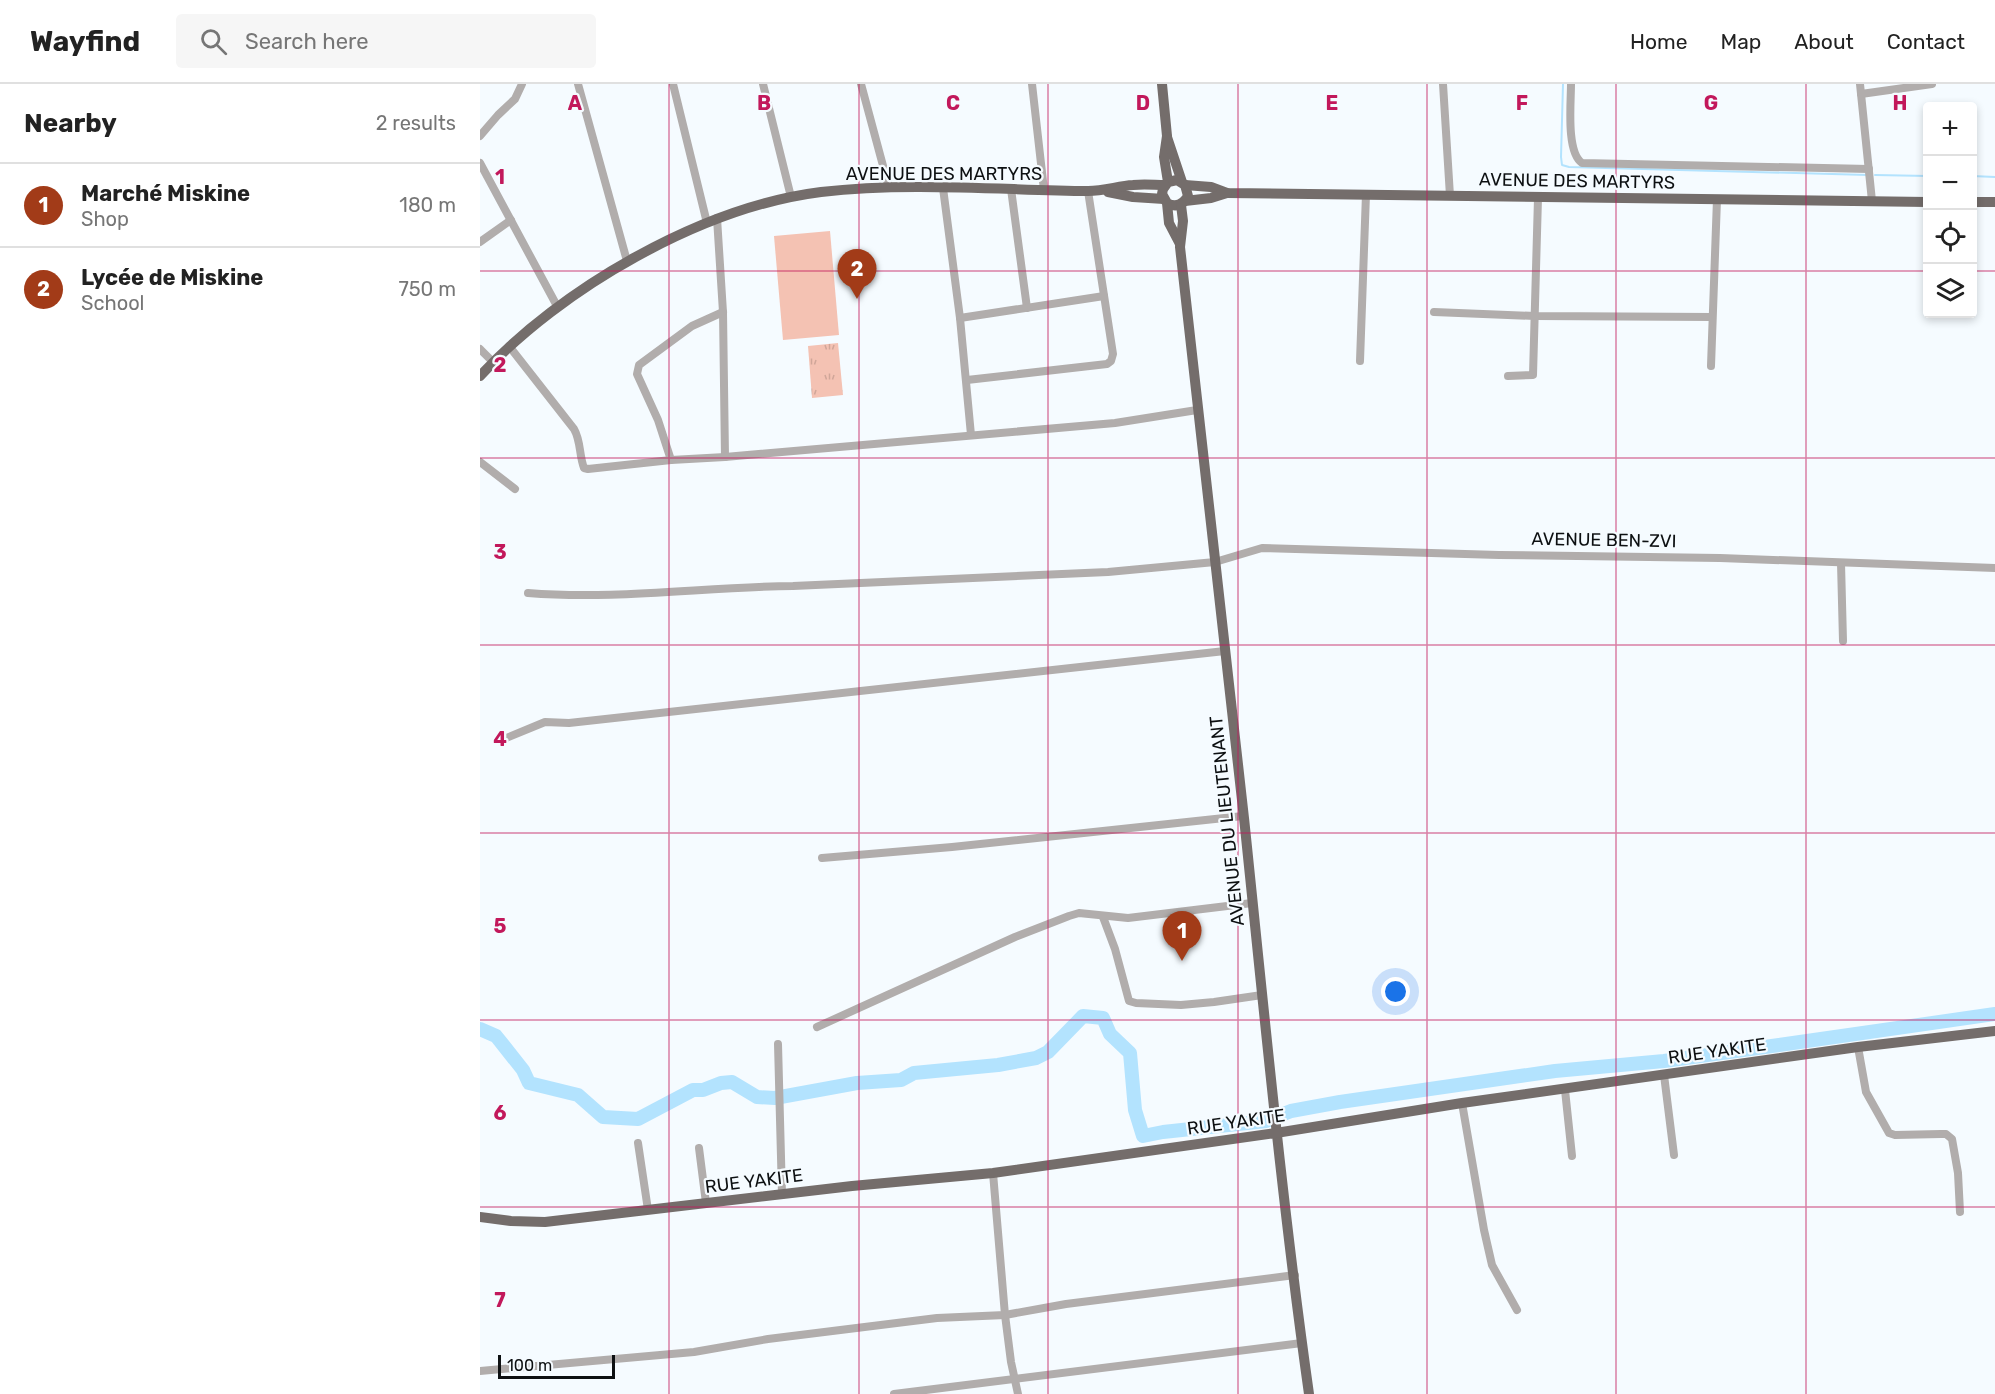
<!DOCTYPE html>
<meta charset="utf-8">
<style>
:root{--surface:#fff;--page:#f6f6f6;--text:#222;--muted:#767676;--line:#e0e0e0;--accent:#a23b18}
body{margin:0;font-family:Rubik,sans-serif;background:var(--page);color:var(--text)}
.controls{position:absolute;right:18px;top:18px;display:grid;overflow:hidden;border-radius:6px;box-shadow:0 3px 9px #0003}
.controls button{width:54px;height:54px;display:grid;place-items:center;padding:0;border:0;border-bottom:2px solid var(--line);background:var(--surface);color:var(--text);font:30px sans-serif}
.scale{position:absolute;left:18px;bottom:15px;width:117px;box-sizing:border-box;padding-left:6px;border:3px solid #0d1012;border-top:0;font-size:16px;line-height:21px;white-space:nowrap;color:#0d1012;-webkit-text-stroke:4px #f5fbff;paint-order:stroke}
.you{position:absolute;left:916px;top:908px;width:21px;height:21px;margin:-15px;border:4px solid #fff;border-radius:50%;background:#1a73e8;box-shadow:0 0 0 9px #1a73e833}
.badge{display:grid;place-items:center;width:39px;height:39px;border-radius:50%;background:var(--accent);color:#fff;font-size:20px;font-weight:700}
.pin{position:absolute;translate:-50% -50px;filter:drop-shadow(0 2px 3px #0008)}
.pin::after{content:'';position:absolute;top:32px;width:21px;height:18px;background:inherit;clip-path:polygon(0 0,100% 0,50% 100%)}
.list{margin:0;padding:0;list-style:none}
h2{display:flex;justify-content:space-between;align-items:center;height:78px;margin:0;padding:0 24px;font-size:26px}
h2 small{font-size:20px;font-weight:400;color:var(--muted)}
.list li{display:grid;grid-template-columns:39px 1fr auto;gap:18px;align-items:center;box-sizing:border-box;height:84px;padding:0 24px;border-top:2px solid var(--line)}
.list b{display:block;font-size:22px;white-space:nowrap}
.list p{margin:0;font-size:20px;white-space:nowrap;color:var(--muted)}
.list em{font-size:20px;font-style:normal;color:var(--muted)}
.icon{flex:none;width:33px;height:33px;fill:none;stroke:currentColor;stroke-width:2;stroke-linecap:round;stroke-linejoin:round}
.map{position:relative;flex:none;width:1515px;height:1310px;overflow:hidden}
header{display:flex;align-items:center;gap:36px;box-sizing:border-box;height:84px;padding:0 30px;background:var(--surface);border-bottom:2px solid var(--line)}
header strong{font-size:28px}
nav{display:flex;gap:33px;margin-inline-start:auto;font-size:21px}
.search{width:420px;height:54px;background:var(--page);display:flex;align-items:center;gap:15px;box-sizing:border-box;padding:0 21px;border-radius:6px;color:var(--muted);font-size:22px}
main{display:flex}
aside{flex:1;background:var(--surface)}
.map>svg:first-child{display:block}
.park{fill:url(#park-tufts)}
.pitch{fill:#f4c2b3}
.lines{fill:none;stroke-linecap:round;stroke-linejoin:round}
.stream{stroke:#b3e3fe;stroke-width:2}
.river{stroke:#b3e3fe;stroke-width:14}
.minor{stroke:#b1adac;stroke-width:8}
.major{stroke:#746d6b;stroke-width:10}
.grid{fill:none;stroke:#c2185b;stroke-width:1.5;stroke-opacity:0.55}
.labels{text-anchor:middle;dominant-baseline:central;stroke-width:4.5;stroke-linejoin:round;paint-order:stroke}
.street-label{font-size:18px;fill:#0d1012;stroke:#f5fbff}
.grid-label{font-size:20px;text-anchor:middle;font-weight:bold;fill:#c2185b;stroke:#f5fbff;stroke-width:4.5;stroke-linejoin:round;paint-order:stroke}
</style>
<header>
<strong>Wayfind</strong>
<div class="search"><svg class="icon" aria-label="search" viewBox="0 0 24 24"><circle cx="10" cy="10" r="6"/><path d="M15 15l6 6"/></svg>Search here</div>
<nav><a>Home</a><a>Map</a><a>About</a><a>Contact</a></nav>
</header>
<main>
<aside>
<h2>Nearby<small>2 results</small></h2>
<ul class="list">
<li><span class="badge">1</span><div><b>Marché Miskine</b><p>Shop</p></div><em>180 m</em></li>
<li><span class="badge">2</span><div><b>Lycée de Miskine</b><p>School</p></div><em>750 m</em></li>
</ul>
</aside>
<div class="map">
<svg width="1515" height="1310" viewBox="0 0 1515 1310">
<defs>
<pattern id="park-tufts" width="24" height="20" patternUnits="userSpaceOnUse" patternTransform="scale(1.5)"><rect width="24" height="20" fill="#f4c2b3"/><path d="M3 7l-1-3M5 7V3M7 7l1-3M15 17l-1-3M17 17v-4M19 17l1-3" fill="none" stroke="#d0a699"/></pattern>
</defs>
<rect width="100%" height="100%" fill="#f5fbff"/>
<path class="park" d="M 358,259 L 363,311 L 332,314 L 328,262 Z"/>
<path class="pitch" d="M 350,147 L 359,251 L 303,256 L 294,152 Z"/>
<g class="lines">
<g class="stream">
<path d="M 1083,0 L 1081,73 L 1082,81 L 1089,83 L 1388,91"/>
<path d="M 1395,91 L 1448,92"/>
<path d="M 1492,92 L 1515,93"/>
</g>
<path class="river" d="M 0,945 L 16,952 L 43,986 L 49,999 L 98,1011 L 123,1033 L 158,1035 L 213,1006 L 223,1006 L 241,999 L 252,998 L 277,1013 L 295,1014 L 377,999 L 421,996 L 434,989 L 518,981 L 556,974 L 568,968 L 603,932 L 623,934 L 630,950 L 650,969 L 655,1026 L 663,1052 L 683,1048 L 786,1037 L 811,1027 L 860,1018 L 1075,987 L 1184,977 L 1299,961 L 1515,930"/>
<g class="minor">
<path d="M 98,0 L 147,177"/>
<path d="M 193,0 L 227,139"/>
<path d="M 283,0 L 311,113"/>
<path d="M 381,0 L 409,104"/>
<path d="M 552,0 L 564,106"/>
<path d="M 963,0 L 970,112"/>
<path d="M 1091,0 C 1091,19 1086,68 1102,79 L 1389,85"/>
<path d="M 1380,0 L 1392,117"/>
<path d="M 1381,10 L 1452,0"/>
<path d="M 0,52 L 18,31 L 35,15 L 42,0"/>
<path d="M 0,79 L 77,222"/>
<path d="M 463,104 L 480,234 L 491,351"/>
<path d="M 531,105 L 547,224"/>
<path d="M 237,134 L 243,228 L 245,373"/>
<path d="M 0,158 L 31,136"/>
<path d="M 954,228 L 1055,232 L 1232,233"/>
<path d="M 480,234 L 624,212"/>
<path d="M 29,262 L 94,345 C 101,357 99,371 104,384 L 108,385 L 191,376 L 245,373 L 635,339 L 717,326"/>
<path d="M 0,265 L 13,278"/>
<path d="M 880,277 L 886,110"/>
<path d="M 1231,282 L 1237,115"/>
<path d="M 1028,292 L 1053,291 L 1058,114"/>
<path d="M 487,296 L 627,280 L 631,277 L 633,270 L 608,107"/>
<path d="M 191,376 L 178,336 L 157,290 L 159,281 L 212,242 L 243,228"/>
<path d="M 0,378 L 35,405"/>
<path d="M 1361,479 L 1363,557"/>
<path d="M 48,509 C 136,516 225,503 313,502 L 628,488 L 735,478 L 782,464 L 1019,471 L 1240,474 L 1515,484"/>
<path d="M 19,657 L 65,638 L 89,639 L 745,567"/>
<path d="M 342,774 L 472,763 L 763,732"/>
<path d="M 623,833 L 635,865 L 649,917 L 656,919 L 701,921 L 734,918 L 782,911"/>
<path d="M 337,943 L 535,853 L 589,832 L 599,829 L 648,834 L 772,819"/>
<path d="M 298,960 L 302,1111"/>
<path d="M 1378,963 L 1386,1008 L 1409,1049 L 1415,1051 L 1461,1050 L 1466,1050 L 1472,1055 L 1478,1089 L 1480,1128"/>
<path d="M 1184,991 L 1194,1071"/>
<path d="M 1085,1006 L 1092,1072"/>
<path d="M 982,1019 L 1004,1146 L 1012,1181 L 1037,1226"/>
<path d="M 158,1059 L 168,1126"/>
<path d="M 219,1064 L 226,1119"/>
<path d="M 513,1089 L 525,1231 L 531,1278 L 538,1310"/>
<path d="M 0,1287 L 214,1268 L 288,1255 L 457,1234 L 525,1231 L 586,1220 L 815,1191"/>
<path d="M 414,1310 L 822,1259"/>
</g>
<g class="major">
<path d="M 682,0 L 687,52 L 684,73 L 688,98"/>
<path d="M 687,53 L 702,98"/>
<path d="M 705,101 L 731,103 L 747,109 L 1448,118"/>
<path d="M 628,108 L 653,113 L 684,115"/>
<path d="M 705,117 L 731,114 L 747,109"/>
<path d="M 1492,118 L 1515,118"/>
<path d="M 687,119 C 696,124 703,121 708,112 L 705,101 L 697,96 L 688,98 L 683,105 L 682,110 L 687,119 L 689,139 L 700,160"/>
<path d="M 701,121 L 703,137 L 700,163 C 721,353 744,543 764,734 C 784,926 802,1119 829,1310"/>
<path d="M 0,292 C 81,204 222,123 341,108 C 429,98 520,106 608,107 C 624,107 638,102 653,101 C 664,100 675,101 685,101"/>
<path d="M 0,1133 L 31,1137 L 65,1138 L 372,1102 L 513,1089 L 796,1049 L 982,1019 L 1378,963 L 1515,947"/>
</g>
</g>
<path class="grid" d="M 189,0 L 189,1310M 379,0 L 379,1310M 568,0 L 568,1310M 758,0 L 758,1310M 947,0 L 947,1310M 1136,0 L 1136,1310M 1326,0 L 1326,1310M 0,187 L 1448,187M 1492,187 L 1515,187M 0,374 L 1515,374M 0,561 L 1515,561M 0,749 L 1515,749M 0,936 L 1515,936M 0,1123 L 1515,1123"/>
<g class="labels">
<g class="street-label">
<text x="464" y="90">AVENUE DES MARTYRS</text>
<text transform="translate(1097 97) rotate(1)">AVENUE DES MARTYRS</text>
<text transform="translate(1124 456) rotate(1)">AVENUE BEN-ZVI</text>
<text transform="translate(747 737) rotate(-96)">AVENUE DU LIEUTENANT</text>
<text transform="translate(1237 967) rotate(-8)">RUE YAKITE</text>
<text transform="translate(756 1038) rotate(-8)">RUE YAKITE</text>
<text transform="translate(274 1097) rotate(-7)">RUE YAKITE</text>
</g>
</g>
<g class="grid-label">
<text x="95" y="26">A</text>
<text x="284" y="26">B</text>
<text x="473" y="26">C</text>
<text x="663" y="26">D</text>
<text x="852" y="26">E</text>
<text x="1042" y="26">F</text>
<text x="1231" y="26">G</text>
<text x="1420" y="26">H</text>
<text x="20" y="100">1</text>
<text x="20" y="288">2</text>
<text x="20" y="475">3</text>
<text x="20" y="662">4</text>
<text x="20" y="849">5</text>
<text x="20" y="1036">6</text>
<text x="20" y="1223">7</text>
</g>
</svg>
<div class="controls">
<button>+</button>
<button>−</button>
<button><svg class="icon" aria-label="locate" viewBox="0 0 24 24"><circle cx="12" cy="12" r="6"/><path d="M12 2v4M12 18v4M2 12h4M18 12h4"/></svg></button>
<button><svg class="icon" aria-label="layers" viewBox="0 0 24 24"><path d="M12 4l9 5-9 5-9-5zM3 14l9 5 9-5"/></svg></button>
</div>
<div class="scale">100 m</div>
<div class="you"></div>
<div class="pin badge" style="left:702px;top:877px">1</div>
<div class="pin badge" style="left:377px;top:215px">2</div>
</div>
</main>
